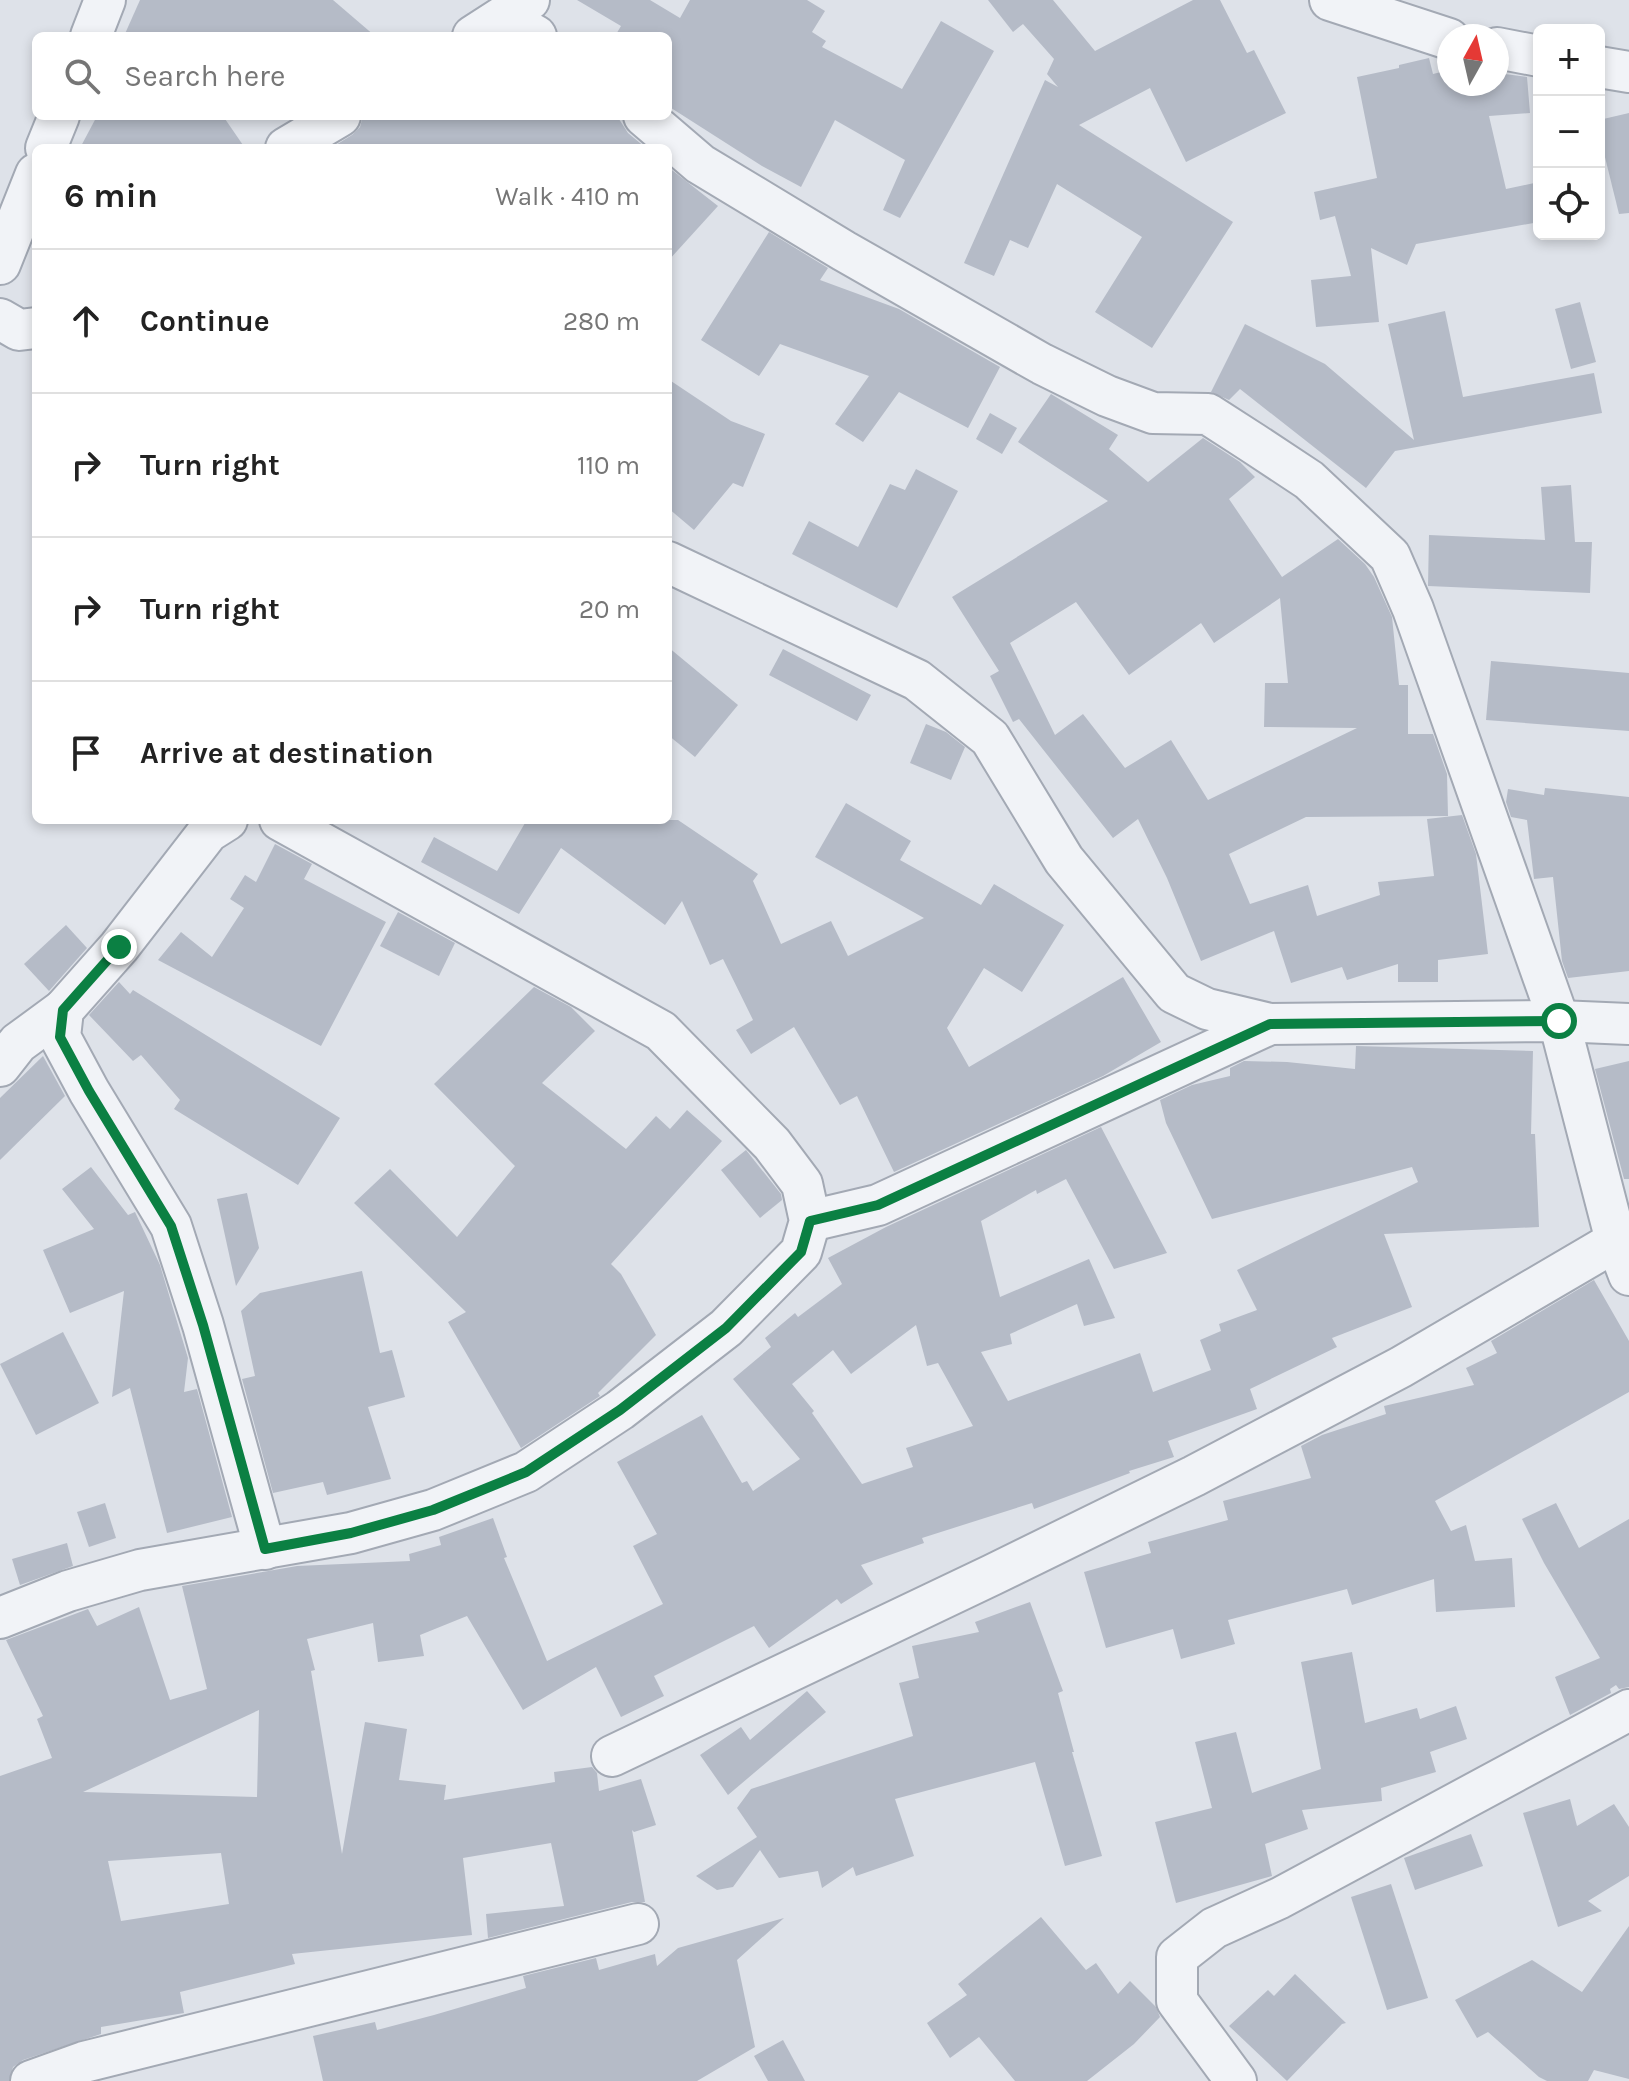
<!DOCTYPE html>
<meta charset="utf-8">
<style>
:root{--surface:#fff;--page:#f2f2f2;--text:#222;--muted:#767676;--line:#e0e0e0}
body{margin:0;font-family:Karla,sans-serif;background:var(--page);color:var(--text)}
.controls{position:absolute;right:24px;top:24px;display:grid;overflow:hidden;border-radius:12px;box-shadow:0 4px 12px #0003}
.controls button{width:72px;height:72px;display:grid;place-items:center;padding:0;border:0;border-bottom:2px solid var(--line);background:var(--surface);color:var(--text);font:40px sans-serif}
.compass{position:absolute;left:1437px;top:24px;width:72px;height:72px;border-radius:50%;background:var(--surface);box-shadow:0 4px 12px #0003;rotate:8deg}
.stop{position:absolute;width:24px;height:24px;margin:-18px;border:6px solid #0b8043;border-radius:50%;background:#fff}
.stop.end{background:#0b8043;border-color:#fff;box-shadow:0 2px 8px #0008}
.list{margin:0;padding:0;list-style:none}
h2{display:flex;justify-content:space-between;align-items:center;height:104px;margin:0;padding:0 32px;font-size:34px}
h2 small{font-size:26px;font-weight:400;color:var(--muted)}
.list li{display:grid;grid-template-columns:52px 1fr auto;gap:24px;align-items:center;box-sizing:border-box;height:144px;padding:0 32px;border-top:2px solid var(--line)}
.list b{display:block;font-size:30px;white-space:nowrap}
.list em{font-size:26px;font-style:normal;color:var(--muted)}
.icon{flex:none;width:44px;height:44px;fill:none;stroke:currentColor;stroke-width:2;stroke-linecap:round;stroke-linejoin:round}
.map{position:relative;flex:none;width:1629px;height:2081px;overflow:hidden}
.search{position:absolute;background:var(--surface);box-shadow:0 4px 12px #0003;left:32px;top:32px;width:640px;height:88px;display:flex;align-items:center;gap:20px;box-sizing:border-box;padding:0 28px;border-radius:12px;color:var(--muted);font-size:30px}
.panel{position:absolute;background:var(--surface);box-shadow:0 4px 12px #0003;left:32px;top:144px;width:640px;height:680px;border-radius:12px}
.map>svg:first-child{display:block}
.building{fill:#b5bbc7;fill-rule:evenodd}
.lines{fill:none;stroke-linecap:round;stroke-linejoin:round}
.street-casing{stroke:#a3a9b4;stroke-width:44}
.street{stroke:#f1f3f7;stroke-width:40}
.route{stroke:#0b8043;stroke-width:10}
</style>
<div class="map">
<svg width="1629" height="2081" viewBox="0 0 1629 2081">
<rect width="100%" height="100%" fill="#dee2e9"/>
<g class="building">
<path d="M 140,0 L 333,0 L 375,36 L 124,36 Z"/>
<path d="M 577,0 L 650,0 L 680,18 L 690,0 L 807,0 L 825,11 L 812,32 L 826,41 L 822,47 L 902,89 L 941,21 L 994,51 L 900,218 L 883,210 L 905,160 L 835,120 L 801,187 L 762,166 L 668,106 L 668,36 L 615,36 L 621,26 Z"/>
<path d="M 988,0 L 1053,0 L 1095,51 L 1193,0 L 1220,0 L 1247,53 L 1254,50 L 1286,113 L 1186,162 L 1150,88 L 1079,125 L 1233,222 L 1152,348 L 1095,312 L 1142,237 L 1057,184 L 1028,248 L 1010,240 L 994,276 L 964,263 L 1045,80 L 1058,87 L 1047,74 L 1054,59 L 1023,24 L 1013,32 Z"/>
<path d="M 1429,58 L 1433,74 L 1449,70 L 1449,84 L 1497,84 L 1497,73 L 1527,77 L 1530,113 L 1489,116 L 1506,189 L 1539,182 L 1539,222 L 1416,244 L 1407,265 L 1371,248 L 1379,322 L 1316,327 L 1311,280 L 1351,276 L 1335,216 L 1320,220 L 1314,192 L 1377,178 L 1357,77 L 1399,68 L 1399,65 Z"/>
<path d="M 1629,113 L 1629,213 L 1619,214 L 1599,133 L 1599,120 Z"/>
<path d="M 97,116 L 223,116 L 245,148 L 80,148 Z"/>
<path d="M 363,116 L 617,116 L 628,133 L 646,148 L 331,148 L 352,135 L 360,127 Z"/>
<path d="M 668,167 L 718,206 L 668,261 Z"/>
<path d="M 769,232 L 828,268 L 820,280 L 899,309 L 1000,367 L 968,428 L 899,392 L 863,442 L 835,424 L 869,376 L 780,344 L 759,376 L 701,340 Z"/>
<path d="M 1580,302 L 1596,362 L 1571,369 L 1555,309 Z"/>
<path d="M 1445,311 L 1463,397 L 1594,373 L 1602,413 L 1395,451 L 1366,488 L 1240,389 L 1229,400 L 1211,392 L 1245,324 L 1325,364 L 1414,440 L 1388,324 Z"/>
<path d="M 668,379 L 731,421 L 765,434 L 743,487 L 733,483 L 694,530 L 668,508 Z"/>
<path d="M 1051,394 L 1118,435 L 1109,449 L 1148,482 L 1203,438 L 1240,462 L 1255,477 L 1229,499 L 1282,577 L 1338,539 L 1365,564 L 1374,577 L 1392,617 L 1399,685 L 1408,685 L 1408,734 L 1433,734 L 1447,774 L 1448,816 L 1306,817 L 1229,854 L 1250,904 L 1308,885 L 1317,916 L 1380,895 L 1378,882 L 1434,876 L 1427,819 L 1462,815 L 1476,854 L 1488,954 L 1438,960 L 1438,982 L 1398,982 L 1398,964 L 1347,980 L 1342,967 L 1291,983 L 1274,931 L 1201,961 L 1167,878 L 1138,819 L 1113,838 L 1019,719 L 1013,722 L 990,676 L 999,671 L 952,597 L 1108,501 L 1018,442 ZM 1280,598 L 1288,683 L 1265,683 L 1264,727 L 1357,728 L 1208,800 L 1171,740 L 1125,768 L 1083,714 L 1055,735 L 1010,643 L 1076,602 L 1129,675 L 1201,623 L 1214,643 Z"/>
<path d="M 990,413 L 1017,428 L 1002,454 L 976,439 Z"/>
<path d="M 916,469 L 958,491 L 897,608 L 792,554 L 809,521 L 858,547 L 890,484 L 905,490 Z"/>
<path d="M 1571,485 L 1575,542 L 1592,542 L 1590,593 L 1428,586 L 1429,535 L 1545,540 L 1541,487 Z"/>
<path d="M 668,647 L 738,705 L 695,757 L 668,735 Z"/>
<path d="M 783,649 L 871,695 L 857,721 L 769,675 Z"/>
<path d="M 1491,661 L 1629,673 L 1629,731 L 1486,720 Z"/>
<path d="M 926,724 L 946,732 L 965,747 L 951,780 L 910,763 Z"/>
<path d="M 1545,788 L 1629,797 L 1629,971 L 1568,978 L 1562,961 L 1553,877 L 1534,879 L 1527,820 L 1511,817 L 1506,802 L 1508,789 L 1544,795 Z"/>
<path d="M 846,803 L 911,841 L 900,860 L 981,905 L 994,884 L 1064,925 L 1022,992 L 984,968 L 947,1028 L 969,1067 L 1123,977 L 1161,1042 L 1103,1076 L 894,1172 L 857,1096 L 840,1105 L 794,1027 L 751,1054 L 736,1030 L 753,1020 L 723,959 L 710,965 L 682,901 L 665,925 L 561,848 L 519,914 L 421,862 L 434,837 L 497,871 L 525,823 L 521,820 L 678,820 L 758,874 L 753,881 L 781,944 L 831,921 L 848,956 L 924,918 L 815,857 Z"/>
<path d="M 275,844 L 312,864 L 304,879 L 386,922 L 321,1046 L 158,960 L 181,932 L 212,957 L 244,908 L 230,899 L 245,875 L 256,882 Z"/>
<path d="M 398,912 L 455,943 L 439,976 L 380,946 Z"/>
<path d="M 66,925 L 87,948 L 49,991 L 24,964 Z"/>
<path d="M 119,982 L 130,994 L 133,990 L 340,1118 L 298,1185 L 174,1109 L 180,1100 L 141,1055 L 133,1061 L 89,1015 Z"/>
<path d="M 534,987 L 571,1007 L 595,1031 L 542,1083 L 626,1149 L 656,1116 L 670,1129 L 687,1110 L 722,1141 L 611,1264 L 621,1274 L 656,1335 L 598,1393 L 600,1396 L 521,1448 L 448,1322 L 466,1312 L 354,1203 L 390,1169 L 457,1237 L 515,1166 L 434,1084 Z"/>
<path d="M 1356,1046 L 1533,1051 L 1531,1134 L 1535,1134 L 1539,1227 L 1384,1234 L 1412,1307 L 1332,1338 L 1337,1347 L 1250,1389 L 1257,1409 L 1168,1441 L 1174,1457 L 1129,1471 L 1130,1473 L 1034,1509 L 1032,1503 L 922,1538 L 924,1543 L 861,1565 L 873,1584 L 841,1604 L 837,1599 L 769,1648 L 754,1626 L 654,1676 L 664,1696 L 621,1717 L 596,1667 L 523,1710 L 467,1616 L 420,1635 L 424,1656 L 378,1662 L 373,1623 L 307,1639 L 315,1670 L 311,1671 L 342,1854 L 365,1722 L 407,1729 L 399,1780 L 446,1785 L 444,1800 L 555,1782 L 554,1772 L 592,1767 L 597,1773 L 599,1791 L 641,1779 L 656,1825 L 634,1832 L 632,1830 L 645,1902 L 632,1902 L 488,1938 L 486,1914 L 564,1906 L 551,1843 L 463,1858 L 472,1935 L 292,1954 L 295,1964 L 180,1992 L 184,2013 L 101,2027 L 101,2034 L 23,2060 L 13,2067 L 9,2081 L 0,2081 L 0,1776 L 52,1758 L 37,1719 L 43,1716 L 6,1640 L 88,1609 L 97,1626 L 139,1607 L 170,1700 L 207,1689 L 182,1586 L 297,1566 L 410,1561 L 409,1554 L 441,1545 L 439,1537 L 493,1518 L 507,1557 L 504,1558 L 547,1661 L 663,1604 L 633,1546 L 657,1534 L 617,1462 L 702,1415 L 742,1483 L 747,1481 L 753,1491 L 800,1459 L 733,1379 L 771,1347 L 765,1338 L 795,1313 L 798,1317 L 842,1284 L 828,1258 L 886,1227 L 1101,1127 L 1167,1253 L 1114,1269 L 1066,1179 L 1037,1194 L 1036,1190 L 981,1221 L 1000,1297 L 1089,1259 L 1115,1318 L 1084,1326 L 1077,1304 L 1010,1334 L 1012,1344 L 981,1352 L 1008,1401 L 1140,1353 L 1153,1392 L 1211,1370 L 1200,1340 L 1221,1331 L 1219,1324 L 1257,1310 L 1237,1270 L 1418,1182 L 1412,1167 L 1212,1219 L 1166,1123 L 1160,1100 L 1192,1085 L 1230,1076 L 1230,1068 L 1244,1061 L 1287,1062 L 1355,1069 ZM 916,1325 L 927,1366 L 938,1363 L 973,1426 L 906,1448 L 913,1467 L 862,1484 L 812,1413 L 814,1411 L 792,1384 L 833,1350 L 851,1374 ZM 259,1710 L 257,1797 L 83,1792 ZM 221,1853 L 229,1904 L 121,1921 L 108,1861 Z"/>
<path d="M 43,1056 L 65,1096 L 0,1160 L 0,1098 Z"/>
<path d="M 1629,1061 L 1629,1179 L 1624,1179 L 1595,1069 Z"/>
<path d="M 746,1150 L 781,1194 L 782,1200 L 760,1218 L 721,1170 Z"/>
<path d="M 91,1167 L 128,1215 L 135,1212 L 160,1265 L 188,1358 L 184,1392 L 197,1389 L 232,1517 L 167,1533 L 130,1388 L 112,1397 L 124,1291 L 70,1313 L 43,1250 L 94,1229 L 62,1189 Z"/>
<path d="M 247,1193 L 259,1248 L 236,1286 L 217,1199 Z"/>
<path d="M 362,1271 L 380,1353 L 392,1350 L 405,1397 L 368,1407 L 391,1479 L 327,1495 L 323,1482 L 273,1493 L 242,1379 L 255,1376 L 241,1311 L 260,1293 Z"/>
<path d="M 1594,1280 L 1629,1341 L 1629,1392 L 1435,1501 L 1451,1531 L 1466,1525 L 1475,1561 L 1512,1558 L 1515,1607 L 1436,1612 L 1434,1579 L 1352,1605 L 1347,1589 L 1228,1620 L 1235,1644 L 1181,1659 L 1173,1629 L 1106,1648 L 1084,1572 L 1151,1553 L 1148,1542 L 1228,1520 L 1223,1501 L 1311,1478 L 1301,1446 L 1322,1435 L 1386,1414 L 1384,1406 L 1474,1385 L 1466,1368 L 1497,1353 L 1491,1341 Z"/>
<path d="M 63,1332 L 99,1403 L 36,1435 L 0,1364 Z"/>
<path d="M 105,1503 L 116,1538 L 89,1547 L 77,1512 Z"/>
<path d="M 1556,1503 L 1579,1548 L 1629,1519 L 1629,1687 L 1619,1689 L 1616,1685 L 1610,1689 L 1611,1693 L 1570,1715 L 1555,1677 L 1600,1658 L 1544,1563 L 1522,1519 Z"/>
<path d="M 67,1543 L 73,1566 L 20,1585 L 12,1559 Z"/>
<path d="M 1030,1602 L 1063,1691 L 1058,1693 L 1074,1752 L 1072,1752 L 1102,1856 L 1065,1866 L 1035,1762 L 895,1799 L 914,1856 L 856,1876 L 853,1867 L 822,1888 L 818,1871 L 779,1878 L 760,1850 L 733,1887 L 717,1890 L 696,1876 L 757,1837 L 737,1808 L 751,1789 L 913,1736 L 899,1683 L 919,1678 L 912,1646 L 979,1632 L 975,1622 Z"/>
<path d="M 1352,1652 L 1365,1723 L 1417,1708 L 1420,1719 L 1456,1706 L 1467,1739 L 1430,1752 L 1436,1772 L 1381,1788 L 1382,1801 L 1302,1810 L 1308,1829 L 1265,1844 L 1272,1876 L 1176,1903 L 1155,1822 L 1212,1808 L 1195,1742 L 1236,1732 L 1252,1793 L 1321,1769 L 1301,1662 Z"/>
<path d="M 807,1691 L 826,1712 L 728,1795 L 700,1755 L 741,1727 L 750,1740 Z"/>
<path d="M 1570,1799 L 1577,1826 L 1614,1804 L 1629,1827 L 1629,1876 L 1588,1901 L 1602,1911 L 1558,1927 L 1523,1813 Z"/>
<path d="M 1471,1834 L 1483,1866 L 1415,1890 L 1404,1858 Z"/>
<path d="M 1391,1884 L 1428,1998 L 1387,2010 L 1351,1897 Z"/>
<path d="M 1041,1917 L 1086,1970 L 1096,1963 L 1118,1994 L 1130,1981 L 1156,2007 L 1160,2017 L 1134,2044 L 1087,2081 L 1015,2081 L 979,2037 L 950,2058 L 927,2023 L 967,1995 L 958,1984 Z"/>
<path d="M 784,1918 L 737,1960 L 755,2047 L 697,2081 L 323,2081 L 313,2036 L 375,2022 L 377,2030 L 434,2015 L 526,1988 L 523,1976 L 596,1958 L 599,1970 L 655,1954 L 657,1966 L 678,1948 Z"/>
<path d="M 1629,1926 L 1629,2079 L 1594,2070 L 1588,2081 L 1547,2081 L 1539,2077 L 1488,2032 L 1477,2038 L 1455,2000 L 1532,1960 L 1582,1992 Z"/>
<path d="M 1295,1974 L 1346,2023 L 1342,2024 L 1287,2081 L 1229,2026 L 1268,1990 L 1274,1996 Z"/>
<path d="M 783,2040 L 805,2081 L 768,2081 L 754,2056 Z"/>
</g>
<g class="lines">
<g class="street-casing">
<g id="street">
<path d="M 1330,0 L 1449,39"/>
<path d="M 504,18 L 536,36"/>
<path d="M 91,36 L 105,0"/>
<path d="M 473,36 L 529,0"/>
<path d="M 1497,48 L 1539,56"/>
<path d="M 1599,67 L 1629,72"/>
<path d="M 46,148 L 59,116"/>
<path d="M 286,148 L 340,116"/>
<path d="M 0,264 L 36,174"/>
<path d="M 0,319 L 19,330 L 36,328"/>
<path d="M 668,562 L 917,680 L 990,738 L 1064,860 L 1174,993 L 1207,1009 L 1270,1024 L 1559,1021 L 1629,1024"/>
<path d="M 227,820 L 208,832 L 119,947 L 63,1010 L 60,1037 L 89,1091 L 171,1226 L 203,1325 L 265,1549"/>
<path d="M 0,1066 L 18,1043 L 63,1010"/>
<path d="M 810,1221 L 878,1205 L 1270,1024"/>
<path d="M 1616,1241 L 1629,1275"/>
<path d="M 0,1618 L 68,1591 L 140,1570 L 351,1533 L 433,1510 L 526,1472 L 620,1410 L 726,1328 L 801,1252 L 810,1221 L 802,1184 L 772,1144 L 661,1031 L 280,820"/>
<path d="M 612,1756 L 992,1575 L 1194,1476 L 1401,1367 L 1616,1241 L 1559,1021 L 1413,609 L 1390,556 L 1309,480 L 1253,443 L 1208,414 L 1153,413 L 1107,396 L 1042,364 L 844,251 L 700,164 L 644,116"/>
<path d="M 31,2081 L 84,2062 L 638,1924"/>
<path d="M 1236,2081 L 1177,2001 L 1177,1957 L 1214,1928 L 1280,1898 L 1629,1710"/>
</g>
</g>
<use href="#street" class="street"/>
</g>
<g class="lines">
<path class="route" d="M 119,947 L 63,1010 L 60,1037 L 89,1091 L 171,1226 L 203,1325 L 265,1549 L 351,1533 L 433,1510 L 526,1472 L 620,1410 L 726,1328 L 801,1252 L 810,1221 L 878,1205 L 1270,1024 L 1559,1021"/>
</g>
</svg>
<div class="controls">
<button>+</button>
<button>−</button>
<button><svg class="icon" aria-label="locate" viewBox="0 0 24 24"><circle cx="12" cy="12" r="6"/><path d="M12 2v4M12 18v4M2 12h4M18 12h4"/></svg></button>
</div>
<svg class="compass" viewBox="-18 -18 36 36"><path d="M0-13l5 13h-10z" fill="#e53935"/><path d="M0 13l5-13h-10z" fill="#767676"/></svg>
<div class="stop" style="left:1559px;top:1021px"></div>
<div class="stop end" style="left:119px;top:947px"></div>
<div class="search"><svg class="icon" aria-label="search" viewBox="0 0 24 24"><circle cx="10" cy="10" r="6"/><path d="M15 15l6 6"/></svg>Search here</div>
<section class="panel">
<h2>6 min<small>Walk · 410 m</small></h2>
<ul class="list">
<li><svg class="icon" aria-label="ahead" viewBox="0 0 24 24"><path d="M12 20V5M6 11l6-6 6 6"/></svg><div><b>Continue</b></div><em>280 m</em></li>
<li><svg class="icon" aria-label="right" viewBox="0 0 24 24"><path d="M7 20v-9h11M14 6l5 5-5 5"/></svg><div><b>Turn right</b></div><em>110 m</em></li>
<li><svg class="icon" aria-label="right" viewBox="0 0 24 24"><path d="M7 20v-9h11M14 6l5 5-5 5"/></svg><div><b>Turn right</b></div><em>20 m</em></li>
<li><svg class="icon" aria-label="arrive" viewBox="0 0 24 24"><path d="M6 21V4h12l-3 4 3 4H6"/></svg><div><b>Arrive at destination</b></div></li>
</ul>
</section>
</div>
